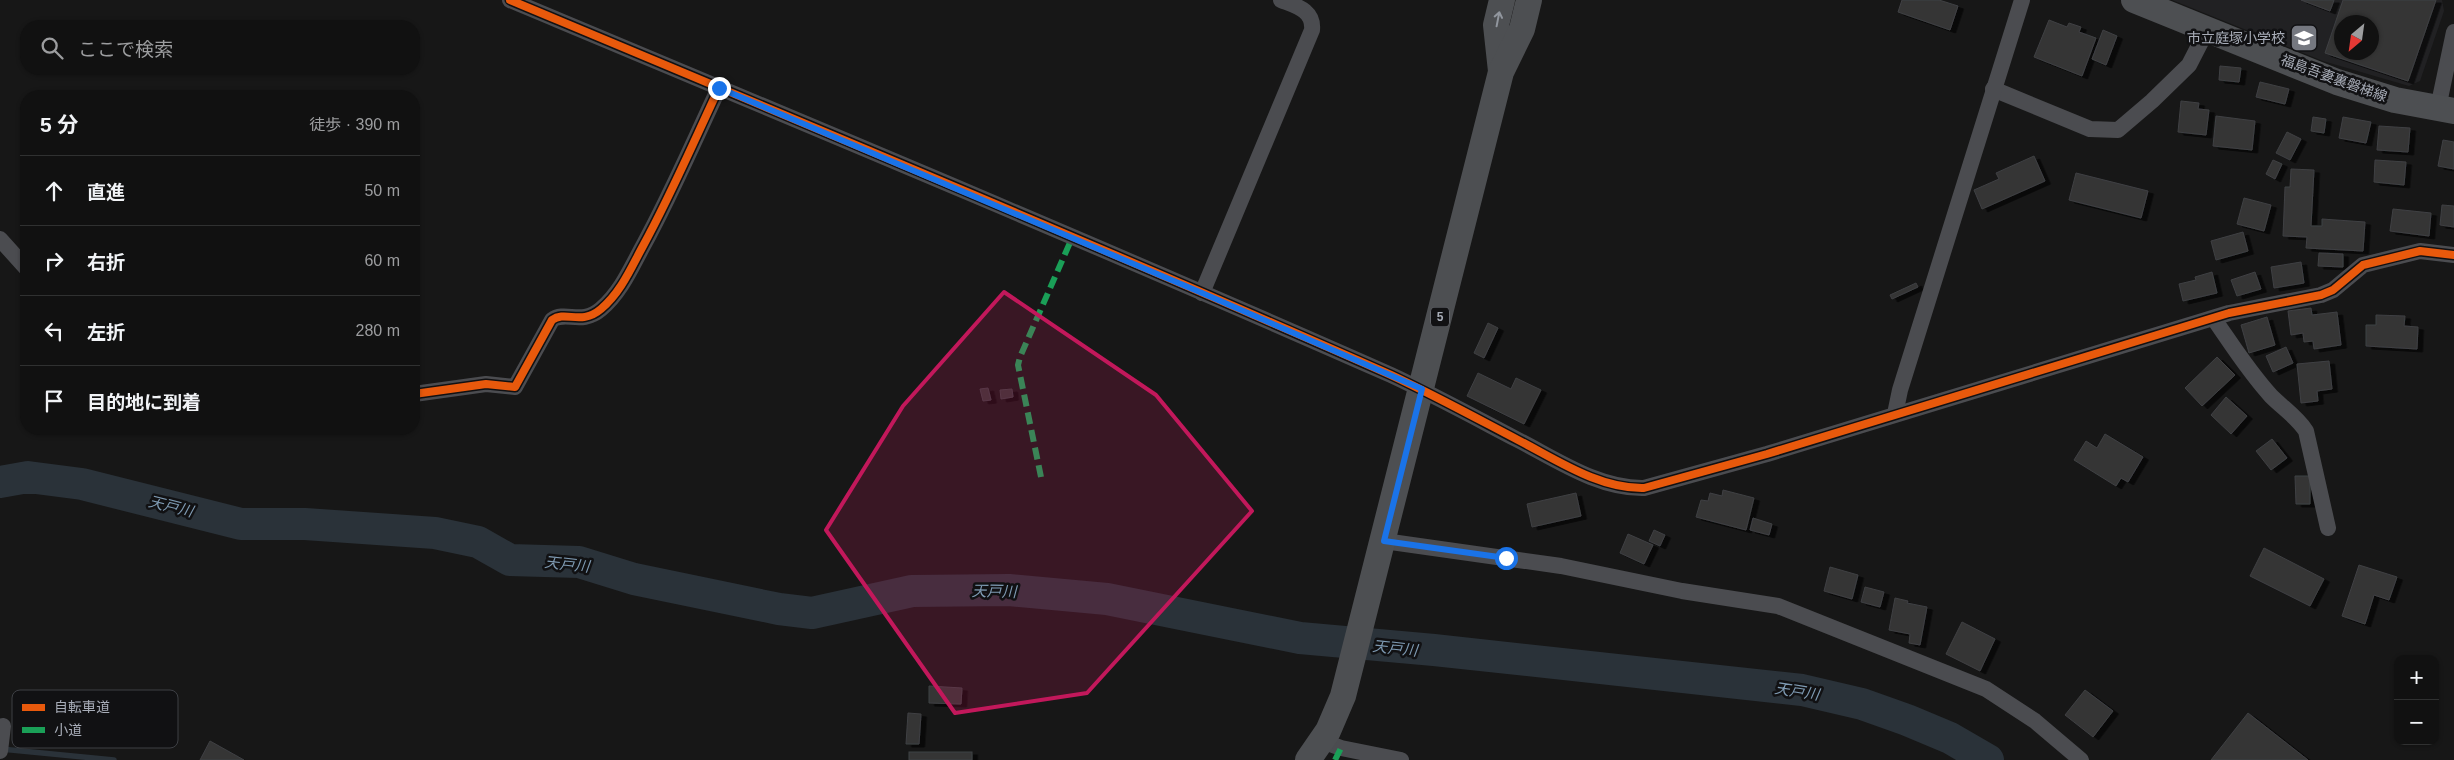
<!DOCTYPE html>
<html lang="ja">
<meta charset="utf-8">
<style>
:root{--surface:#111;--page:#1a1a1a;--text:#f1f3f6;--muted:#9c9d9f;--line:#303131}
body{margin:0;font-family:Arial,"Noto Sans JP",sans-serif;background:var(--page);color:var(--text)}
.controls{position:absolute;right:15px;bottom:15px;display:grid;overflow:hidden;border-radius:10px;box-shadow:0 1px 4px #0004}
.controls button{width:45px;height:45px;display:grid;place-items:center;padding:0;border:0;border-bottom:1px solid var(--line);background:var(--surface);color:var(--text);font:25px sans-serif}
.compass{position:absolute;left:2334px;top:15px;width:45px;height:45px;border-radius:50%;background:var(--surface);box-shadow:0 1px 4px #0004;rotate:209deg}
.stop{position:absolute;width:15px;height:15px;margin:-11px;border:4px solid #1a73e8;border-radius:50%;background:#fff}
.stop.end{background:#1a73e8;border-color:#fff;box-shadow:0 1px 5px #0008}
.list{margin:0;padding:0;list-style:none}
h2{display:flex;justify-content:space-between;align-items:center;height:65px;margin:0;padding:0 20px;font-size:21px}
h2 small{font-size:16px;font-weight:400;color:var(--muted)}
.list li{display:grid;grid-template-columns:32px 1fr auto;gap:15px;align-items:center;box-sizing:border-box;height:70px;padding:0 20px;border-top:1px solid var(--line)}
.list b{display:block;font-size:19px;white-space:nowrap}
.list em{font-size:16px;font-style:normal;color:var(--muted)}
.icon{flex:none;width:28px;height:28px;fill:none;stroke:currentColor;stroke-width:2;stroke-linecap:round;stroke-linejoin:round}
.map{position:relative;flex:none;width:2454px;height:760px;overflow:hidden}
.search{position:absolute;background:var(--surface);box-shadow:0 1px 4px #0004;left:20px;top:20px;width:400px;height:55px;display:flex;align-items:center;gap:12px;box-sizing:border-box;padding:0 18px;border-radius:20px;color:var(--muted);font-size:19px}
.panel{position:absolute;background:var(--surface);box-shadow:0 1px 4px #0004;left:20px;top:90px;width:400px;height:345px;border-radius:20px}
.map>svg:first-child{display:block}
.built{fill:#212123;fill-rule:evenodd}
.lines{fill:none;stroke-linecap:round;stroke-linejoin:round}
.stream{stroke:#2a3239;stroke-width:5.5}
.river{stroke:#2a3239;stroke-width:32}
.building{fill:#353536;stroke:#3f4043;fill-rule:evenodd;filter:url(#shadow)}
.minor{stroke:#4b4c50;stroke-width:16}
.primary{stroke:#4d4f52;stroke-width:26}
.quiet{stroke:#1a9f57;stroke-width:6;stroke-dasharray:12 6;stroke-linecap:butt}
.cycleway-casing{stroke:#111113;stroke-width:11}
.cycleway{stroke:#e8590c;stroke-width:8}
.oneway{stroke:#91969e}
.route{stroke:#1a73e8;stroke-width:6}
.marked{fill:#c2185b;fill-opacity:0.2;stroke:#c2185b;stroke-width:4;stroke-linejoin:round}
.labels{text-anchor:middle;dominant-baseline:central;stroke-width:5;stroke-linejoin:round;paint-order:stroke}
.shield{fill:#111113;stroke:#7b7e86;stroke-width:1}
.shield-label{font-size:12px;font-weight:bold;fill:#a8adb8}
.poi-label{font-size:14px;fill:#a8adb8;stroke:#111113;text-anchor:end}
.street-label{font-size:14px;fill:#a8adb8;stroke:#111113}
.water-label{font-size:15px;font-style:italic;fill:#7f9bb3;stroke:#111113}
.key{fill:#111113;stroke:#3e4045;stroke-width:1}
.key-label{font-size:14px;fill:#a8adb8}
</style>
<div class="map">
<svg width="2454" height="760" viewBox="0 0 2454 760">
<defs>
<filter id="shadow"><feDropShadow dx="5.5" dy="3" stdDeviation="0" flood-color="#0009"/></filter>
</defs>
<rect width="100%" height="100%" fill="#171717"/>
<path class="built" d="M 2172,0 L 2442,0 L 2444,11 L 2420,81 L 2409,86 L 2323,61 ZM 2342,22 L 2372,22 L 2372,52 L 2342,52 Z"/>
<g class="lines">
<path class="stream" d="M 1,749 L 114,760"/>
<path class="river" d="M 0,482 L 28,477 L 82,484 L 241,524 L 305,524 L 435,533 L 478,542 L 510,560 L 579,562 L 634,579 L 779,609 L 812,613 L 912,591 L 1009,590 L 1107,599 L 1300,638 L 1434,650 L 1802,690 L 1862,704 L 1907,720 L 1950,738 L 1988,760"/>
</g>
<g class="building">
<path d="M 1902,0 L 1939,0 L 1958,6 L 1950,30 L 1898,12 Z"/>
<path d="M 2301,0 L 2334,0 L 2330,11 Z"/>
<path d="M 2343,0 L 2436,0 L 2408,81 L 2325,53 ZM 2342,22 L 2372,22 L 2372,52 L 2342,52 Z"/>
<path d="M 2049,20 L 2067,27 L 2069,23 L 2081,27 L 2079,32 L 2096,38 L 2082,76 L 2034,57 Z"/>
<path d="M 2103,30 L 2117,36 L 2106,65 L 2092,59 Z"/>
<path d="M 2220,66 L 2241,68 L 2239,82 L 2219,80 Z"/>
<path d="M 2260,82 L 2289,89 L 2285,104 L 2256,97 Z"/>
<path d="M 2181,101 L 2199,103 L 2198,109 L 2209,110 L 2206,135 L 2178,132 Z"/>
<path d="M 2216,116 L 2255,121 L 2252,150 L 2213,146 Z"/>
<path d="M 2313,117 L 2326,119 L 2324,133 L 2311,131 Z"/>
<path d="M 2343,117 L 2371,122 L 2366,143 L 2339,138 Z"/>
<path d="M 2379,126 L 2410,128 L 2408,152 L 2377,150 Z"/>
<path d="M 2287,132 L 2301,139 L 2290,160 L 2276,153 Z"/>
<path d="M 2443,140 L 2454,142 L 2454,169 L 2438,166 Z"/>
<path d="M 2034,156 L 2045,181 L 1982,209 L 1974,190 L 1999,179 L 1996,173 Z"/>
<path d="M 2273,160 L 2282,164 L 2275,179 L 2266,174 Z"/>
<path d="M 2375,160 L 2406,162 L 2404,185 L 2374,182 Z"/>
<path d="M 2291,169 L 2314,170 L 2311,226 L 2322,226 L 2322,219 L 2365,222 L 2363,251 L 2306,248 L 2307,237 L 2283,236 L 2285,187 L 2290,187 Z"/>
<path d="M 2076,173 L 2148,191 L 2141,218 L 2069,200 Z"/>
<path d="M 2244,198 L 2271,205 L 2264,231 L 2237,224 Z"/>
<path d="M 2442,205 L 2454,206 L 2454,227 L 2440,225 Z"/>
<path d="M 2393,209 L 2431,213 L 2429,236 L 2390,231 Z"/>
<path d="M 2243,232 L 2248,251 L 2216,260 L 2211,241 Z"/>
<path d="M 2319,253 L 2343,254 L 2343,267 L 2318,266 Z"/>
<path d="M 2301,262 L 2304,283 L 2274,288 L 2271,267 Z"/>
<path d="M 2212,272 L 2217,293 L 2183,301 L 2179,284 L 2196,280 L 2195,277 Z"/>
<path d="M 2255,272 L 2261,289 L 2237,296 L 2231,280 Z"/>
<path d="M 1916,283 L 1918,287 L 1892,299 L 1890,295 Z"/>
<path d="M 2311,308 L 2312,315 L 2337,312 L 2341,345 L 2314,349 L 2313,341 L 2304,342 L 2303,333 L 2291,335 L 2288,311 Z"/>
<path d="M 2376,315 L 2405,316 L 2404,326 L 2418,327 L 2417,349 L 2366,346 L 2366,325 L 2376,325 Z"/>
<path d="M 2267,317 L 2275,345 L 2249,353 L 2241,325 Z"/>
<path d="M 1488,323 L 1498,328 L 1484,358 L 1474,353 Z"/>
<path d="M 2286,347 L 2293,363 L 2273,372 L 2266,356 Z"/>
<path d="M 2217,357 L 2235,375 L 2202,406 L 2185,388 Z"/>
<path d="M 2329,361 L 2332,389 L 2317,391 L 2318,401 L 2301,403 L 2297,364 Z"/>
<path d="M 1478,373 L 1511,389 L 1516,378 L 1541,390 L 1524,424 L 1467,396 Z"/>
<path d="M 988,388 L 991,400 L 983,401 L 980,389 Z"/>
<path d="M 1012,389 L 1013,397 L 1001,399 L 1000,390 Z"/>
<path d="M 2226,397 L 2247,416 L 2231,434 L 2211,415 Z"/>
<path d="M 2105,434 L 2143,457 L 2128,482 L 2121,478 L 2116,486 L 2074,460 L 2086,441 L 2097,448 Z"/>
<path d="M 2272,439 L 2287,458 L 2271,470 L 2256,451 Z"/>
<path d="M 2295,476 L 2310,476 L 2310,504 L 2296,504 Z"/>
<path d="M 1723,490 L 1754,498 L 1746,530 L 1696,517 L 1701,500 L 1708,501 L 1710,493 L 1722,496 Z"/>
<path d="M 1576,493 L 1581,516 L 1532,527 L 1527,504 Z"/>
<path d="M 1753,518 L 1772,524 L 1769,535 L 1750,530 Z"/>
<path d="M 1654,530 L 1665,535 L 1660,546 L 1649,541 Z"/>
<path d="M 1628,534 L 1653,545 L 1644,564 L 1620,553 Z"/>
<path d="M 2264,548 L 2324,579 L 2310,606 L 2250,576 Z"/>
<path d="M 2359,565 L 2397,577 L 2389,600 L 2374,595 L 2365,624 L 2342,616 Z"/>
<path d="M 1830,567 L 1858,575 L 1852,599 L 1824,591 Z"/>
<path d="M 1865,587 L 1884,592 L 1880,607 L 1861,602 Z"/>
<path d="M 1895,598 L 1908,601 L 1907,603 L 1927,607 L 1920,645 L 1909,643 L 1910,634 L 1889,630 Z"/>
<path d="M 1962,622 L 1995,639 L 1980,671 L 1946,654 Z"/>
<path d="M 929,686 L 962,688 L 961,704 L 929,703 Z"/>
<path d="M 2085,690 L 2113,711 L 2093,737 L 2065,715 Z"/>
<path d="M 908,713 L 921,714 L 919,744 L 906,744 Z"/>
<path d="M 2248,713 L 2308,760 L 2211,760 Z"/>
<path d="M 210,741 L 244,760 L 200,760 Z"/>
<rect x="909" y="752" width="63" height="8"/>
</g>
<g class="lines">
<g class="minor">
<path d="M 510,0 C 804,123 1099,246 1391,375 C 1434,395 1476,418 1518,440 C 1557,460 1599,489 1644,488 L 1767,454 L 2229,313 L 2321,295 L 2333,290 L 2363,265 L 2420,251 L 2454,255"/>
<path d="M 1993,89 L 2090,129 L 2118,130 L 2152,101 L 2189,65 L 2207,30"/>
<path d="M 2438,108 L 2454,32"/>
<path d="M 0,239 L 26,268"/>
<path d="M 1202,293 L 1312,30 C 1314,10 1296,6 1281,0"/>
<path d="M 2214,319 C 2232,345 2249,372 2271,396 C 2283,408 2297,417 2306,431 L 2328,528"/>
<path d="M 414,394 L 486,384 L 515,387 L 552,320 C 566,310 581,326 601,309 C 621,292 631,268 643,246 C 671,195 694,141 719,88"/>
<path d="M 1895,414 L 1900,390 L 2022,0"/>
<path d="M 1384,541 L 1561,566 L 1682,591 L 1778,606 L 1986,689 L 2035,721 L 2081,760"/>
<path d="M 1322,741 L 1341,748 L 1401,760"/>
<path d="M 0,751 L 3,726"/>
</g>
<g class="primary">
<path d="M 2134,0 L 2337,82 L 2395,100 L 2454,111"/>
<path d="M 1501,71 L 1496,25 L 1502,0"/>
<path d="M 1308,760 L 1328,731 L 1343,696 L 1501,72 L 1522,29 L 1529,0"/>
</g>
<g class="quiet">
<path d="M 1041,477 L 1018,365 L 1020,357 L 1072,238"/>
<path d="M 1335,760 L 1341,748"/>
</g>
<g class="cycleway-casing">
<g id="cycleway">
<path d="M 510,0 C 804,123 1099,246 1391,375 C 1434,395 1476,418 1518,440 C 1557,460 1599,489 1644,488 L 1767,454 L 2229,313 L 2321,295 L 2333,290 L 2363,265 L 2420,251 L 2454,255"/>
<path d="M 414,394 L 486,384 L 515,387 L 552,320 C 566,310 581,326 601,309 C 621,292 631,268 643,246 C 671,195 694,141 719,88"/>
</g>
</g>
<use href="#cycleway" class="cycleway"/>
</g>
<defs><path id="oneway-shaft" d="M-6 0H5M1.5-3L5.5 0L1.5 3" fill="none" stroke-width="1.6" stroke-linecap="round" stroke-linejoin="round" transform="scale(1.25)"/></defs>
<use class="oneway" href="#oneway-shaft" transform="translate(1498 19) rotate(-79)"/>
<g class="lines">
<path class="route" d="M 719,88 L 1202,293 L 1422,389 L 1384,541 L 1506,558"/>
</g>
<path class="marked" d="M 1004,292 L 1156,395 L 1252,511 L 1087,693 L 955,713 L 826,530 L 903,406 Z"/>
<defs>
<g id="school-square" transform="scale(1.4375)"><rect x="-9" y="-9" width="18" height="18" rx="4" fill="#757880" stroke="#111113"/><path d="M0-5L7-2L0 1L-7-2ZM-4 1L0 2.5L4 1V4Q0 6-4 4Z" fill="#fff"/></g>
</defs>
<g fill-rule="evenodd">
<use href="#school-square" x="2304" y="38"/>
</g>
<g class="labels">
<rect class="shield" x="1431" y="307.5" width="18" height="19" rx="4"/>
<g class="shield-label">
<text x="1440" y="317">5</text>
</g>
<g class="poi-label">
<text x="2285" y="38">市立庭塚小学校</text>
</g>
<g class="street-label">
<text transform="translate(2334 78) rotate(20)">福島吾妻裏磐梯線</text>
</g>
<g class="water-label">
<text transform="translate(171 506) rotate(14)">天戸川</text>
<text transform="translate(567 564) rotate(6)">天戸川</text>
<text transform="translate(994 591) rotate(1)">天戸川</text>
<text transform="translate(1395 648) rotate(6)">天戸川</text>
<text transform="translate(1797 691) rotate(9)">天戸川</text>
</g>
</g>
<rect x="12" y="690" width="166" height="58" rx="8" class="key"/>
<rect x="22" y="704" width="23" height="7" fill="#e8590c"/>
<rect x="22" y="727" width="23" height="6" fill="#1a9f57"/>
<g class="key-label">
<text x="54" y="712">自転車道</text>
<text x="54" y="735">小道</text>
</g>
</svg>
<div class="controls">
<button>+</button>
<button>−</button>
</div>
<svg class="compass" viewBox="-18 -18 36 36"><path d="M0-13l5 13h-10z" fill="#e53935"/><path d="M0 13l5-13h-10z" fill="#9c9d9f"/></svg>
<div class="stop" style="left:1506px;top:558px"></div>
<div class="stop end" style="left:719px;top:88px"></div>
<div class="search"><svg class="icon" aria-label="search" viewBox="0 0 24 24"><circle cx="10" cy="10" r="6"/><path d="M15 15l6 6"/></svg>ここで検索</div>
<section class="panel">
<h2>5 分<small>徒歩 · 390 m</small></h2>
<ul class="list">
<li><svg class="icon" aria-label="ahead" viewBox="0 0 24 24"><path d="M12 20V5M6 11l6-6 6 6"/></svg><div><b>直進</b></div><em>50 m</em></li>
<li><svg class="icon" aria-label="right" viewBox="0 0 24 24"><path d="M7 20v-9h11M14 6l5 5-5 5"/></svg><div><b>右折</b></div><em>60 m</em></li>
<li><svg class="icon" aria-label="left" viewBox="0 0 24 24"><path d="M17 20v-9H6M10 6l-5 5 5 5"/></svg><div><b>左折</b></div><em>280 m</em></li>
<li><svg class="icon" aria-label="arrive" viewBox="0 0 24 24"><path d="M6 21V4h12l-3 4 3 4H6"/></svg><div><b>目的地に到着</b></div></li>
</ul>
</section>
</div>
